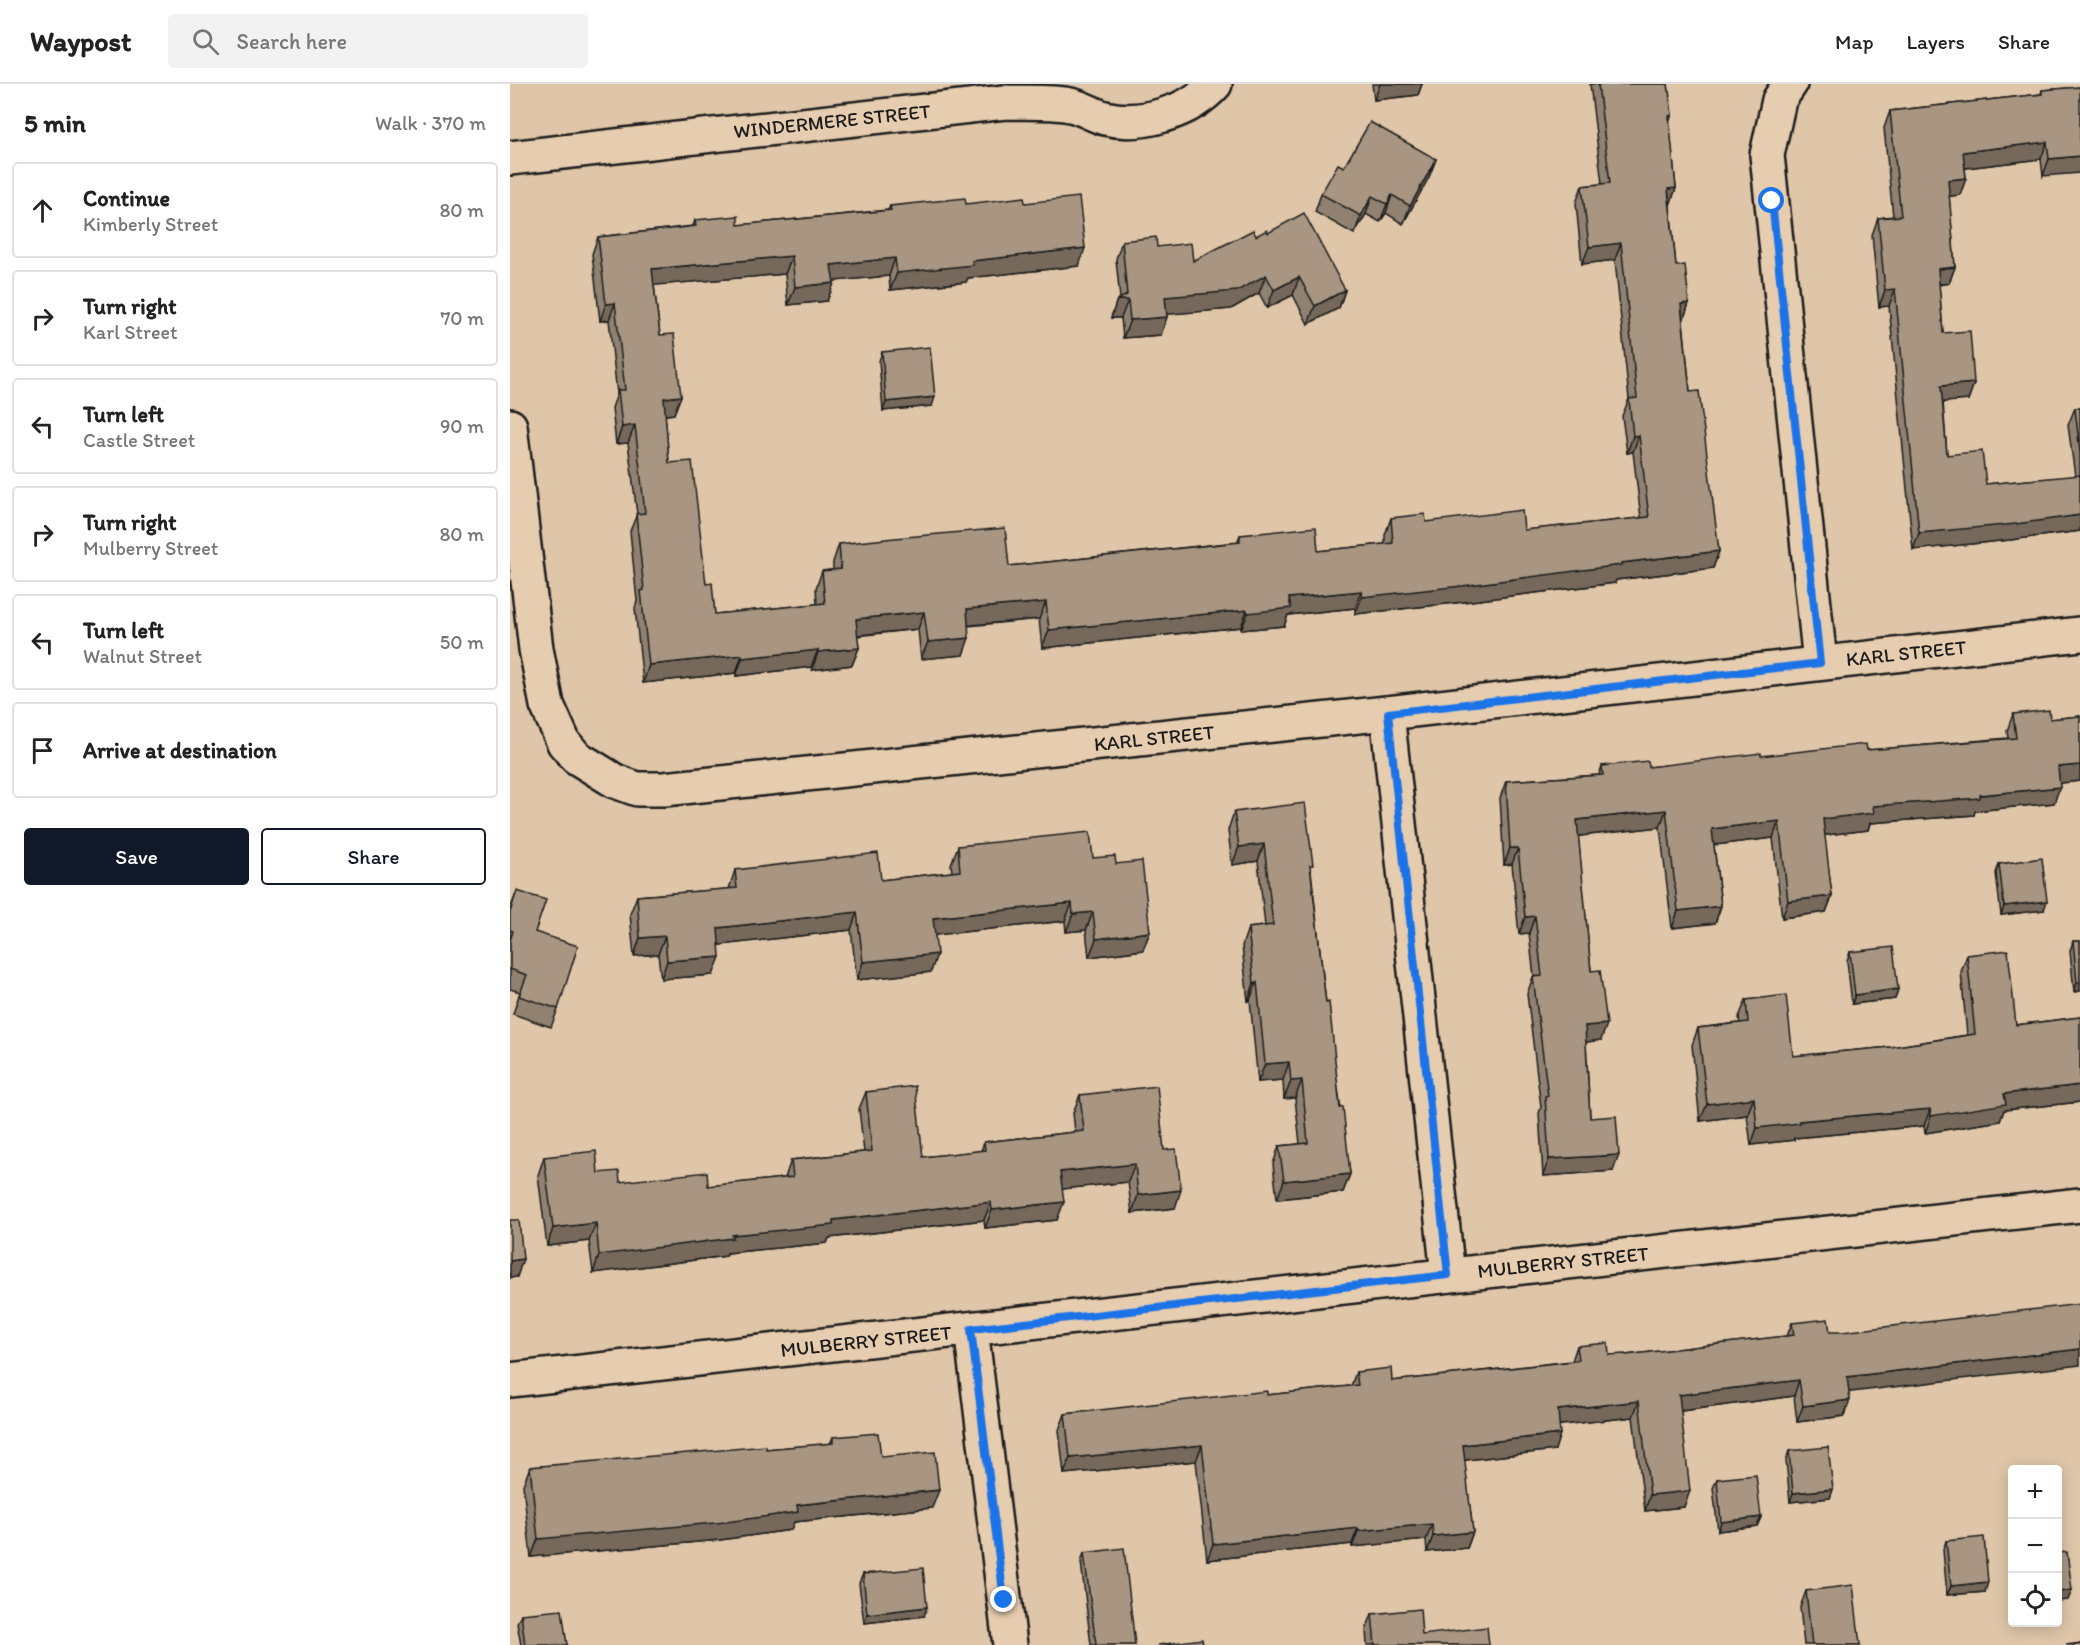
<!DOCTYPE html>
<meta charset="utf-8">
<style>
:root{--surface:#fff;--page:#f2f2f2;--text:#222;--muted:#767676;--line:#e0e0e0;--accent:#111827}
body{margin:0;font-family:Itim,sans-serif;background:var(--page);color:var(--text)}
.controls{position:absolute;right:18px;bottom:18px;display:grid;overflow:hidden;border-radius:6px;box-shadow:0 3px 15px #0003}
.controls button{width:54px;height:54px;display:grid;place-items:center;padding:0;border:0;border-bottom:2px solid var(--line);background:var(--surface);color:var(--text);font:30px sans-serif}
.stop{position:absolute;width:18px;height:18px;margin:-14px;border:4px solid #1a73e8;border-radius:50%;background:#fff}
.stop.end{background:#1a73e8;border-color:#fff;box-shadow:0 2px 6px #0008}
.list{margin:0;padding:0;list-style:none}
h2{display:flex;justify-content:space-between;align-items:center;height:78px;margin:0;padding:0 24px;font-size:26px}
h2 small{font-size:20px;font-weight:400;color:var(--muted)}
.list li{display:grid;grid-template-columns:39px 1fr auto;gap:18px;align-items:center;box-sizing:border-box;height:96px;margin:0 12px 12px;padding:0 12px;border:2px solid var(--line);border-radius:6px}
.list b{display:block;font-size:22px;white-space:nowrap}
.list p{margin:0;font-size:20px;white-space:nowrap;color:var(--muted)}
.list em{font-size:20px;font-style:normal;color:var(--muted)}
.actions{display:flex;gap:12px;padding:18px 24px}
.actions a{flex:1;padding:14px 0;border:2px solid var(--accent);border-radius:6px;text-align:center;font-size:21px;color:var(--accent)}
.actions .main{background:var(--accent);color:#fff}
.icon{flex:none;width:33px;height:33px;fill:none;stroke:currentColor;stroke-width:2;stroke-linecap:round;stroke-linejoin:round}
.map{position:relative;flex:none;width:1570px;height:1561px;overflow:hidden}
header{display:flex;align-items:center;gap:36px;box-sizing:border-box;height:84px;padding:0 30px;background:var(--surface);border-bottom:2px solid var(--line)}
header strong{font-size:28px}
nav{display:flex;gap:33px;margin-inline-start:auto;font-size:21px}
.search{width:420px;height:54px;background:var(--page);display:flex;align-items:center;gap:15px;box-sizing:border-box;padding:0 21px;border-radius:6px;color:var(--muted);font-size:22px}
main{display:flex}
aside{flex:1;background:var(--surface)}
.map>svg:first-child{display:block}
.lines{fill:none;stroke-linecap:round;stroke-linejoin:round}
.minor-casing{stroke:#1c1c1c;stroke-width:38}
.minor{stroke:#e7cdaf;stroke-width:33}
.wall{fill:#908170;stroke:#1c1c1c;stroke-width:1.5}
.shaded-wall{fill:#76695b;stroke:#1c1c1c;stroke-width:1.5}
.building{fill:#a89682;stroke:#1c1c1c;stroke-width:1.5}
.route{stroke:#1a73e8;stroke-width:8}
.labels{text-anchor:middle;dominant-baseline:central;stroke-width:5;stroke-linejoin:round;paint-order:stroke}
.street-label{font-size:20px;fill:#1c1c1c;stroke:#e7cdaf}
</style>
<header>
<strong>Waypost</strong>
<div class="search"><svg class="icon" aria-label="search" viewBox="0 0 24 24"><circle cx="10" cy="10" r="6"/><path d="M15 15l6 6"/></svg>Search here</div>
<nav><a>Map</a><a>Layers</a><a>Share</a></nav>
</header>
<main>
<aside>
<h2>5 min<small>Walk · 370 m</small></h2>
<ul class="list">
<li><svg class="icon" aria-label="ahead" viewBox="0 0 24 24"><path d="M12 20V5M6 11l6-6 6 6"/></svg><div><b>Continue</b><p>Kimberly Street</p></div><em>80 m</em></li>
<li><svg class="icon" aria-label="right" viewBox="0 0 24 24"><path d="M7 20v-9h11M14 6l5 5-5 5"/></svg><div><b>Turn right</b><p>Karl Street</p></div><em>70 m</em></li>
<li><svg class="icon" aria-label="left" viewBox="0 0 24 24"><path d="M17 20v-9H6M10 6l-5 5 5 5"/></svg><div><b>Turn left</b><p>Castle Street</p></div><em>90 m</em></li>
<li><svg class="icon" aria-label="right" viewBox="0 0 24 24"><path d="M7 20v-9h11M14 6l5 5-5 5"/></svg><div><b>Turn right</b><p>Mulberry Street</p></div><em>80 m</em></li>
<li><svg class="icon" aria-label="left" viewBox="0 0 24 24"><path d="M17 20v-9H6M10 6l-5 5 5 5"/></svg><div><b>Turn left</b><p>Walnut Street</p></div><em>50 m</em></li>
<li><svg class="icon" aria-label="arrive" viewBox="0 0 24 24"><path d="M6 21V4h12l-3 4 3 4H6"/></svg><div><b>Arrive at destination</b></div></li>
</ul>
<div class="actions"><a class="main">Save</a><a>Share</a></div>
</aside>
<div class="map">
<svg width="1570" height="1561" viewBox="0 0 1570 1561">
<rect width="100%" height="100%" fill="#dfc6a9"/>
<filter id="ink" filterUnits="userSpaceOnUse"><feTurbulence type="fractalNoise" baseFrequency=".0167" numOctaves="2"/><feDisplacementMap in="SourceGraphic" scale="12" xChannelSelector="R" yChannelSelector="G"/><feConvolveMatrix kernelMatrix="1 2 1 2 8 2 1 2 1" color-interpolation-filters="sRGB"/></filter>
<g filter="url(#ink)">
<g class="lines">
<g class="minor-casing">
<g id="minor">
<path d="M 1280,0 L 1269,16 L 1257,71 L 1310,579"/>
<path d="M 0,74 L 495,18 C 515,19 541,17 560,21 C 572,23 583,31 595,34 C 631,43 680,28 705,0"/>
<path d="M 0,342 L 26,565 L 37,621 L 54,659 L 66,673 L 105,697 L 127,705 L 154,705 L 877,629 L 1570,550"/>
<path d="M 877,629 L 938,1191"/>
<path d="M 461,1245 L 500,1561"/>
<path d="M 0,1296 L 1570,1121"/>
</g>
</g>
<use href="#minor" class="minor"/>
</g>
<g class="wall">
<path d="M 862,0 L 912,0 L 908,11 L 864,16 Z"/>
<path d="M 1080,0 L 1158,0 L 1162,31 L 1159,38 L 1166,104 L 1160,121 L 1166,182 L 1179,219 L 1173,237 L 1180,308 L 1209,467 L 1203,484 L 1106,496 L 1105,499 L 945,519 L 845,530 L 845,524 L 778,531 L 774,542 L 731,546 L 731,543 L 532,564 L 529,535 L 458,542 L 453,571 L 411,575 L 408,545 L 347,552 L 349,564 L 342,581 L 302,586 L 301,583 L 226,592 L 226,589 L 133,599 L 125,524 L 127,517 L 120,447 L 127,430 L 118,359 L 106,360 L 102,324 L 107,310 L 99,236 L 90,237 L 82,170 L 88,153 L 183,142 L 185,136 L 228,141 L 378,126 L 380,122 L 515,119 L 569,182 L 458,194 L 456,198 L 380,206 L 379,192 L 323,197 L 324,199 L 317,217 L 278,221 L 275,190 L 144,201 L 150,251 L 164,330 L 155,331 L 159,379 L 205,530 L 307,520 L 306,504 L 312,487 L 323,486 L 323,478 L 329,460 L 499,482 L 727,458 L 730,451 L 808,467 L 875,460 L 875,451 L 881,434 L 916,438 L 1014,446 L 1131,434 L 1123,368 L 1117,369 L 1112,332 L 1119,315 L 1105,176 L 1072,180 L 1066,119 L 1072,102 L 1092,100 Z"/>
<path d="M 1570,3 L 1533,92 L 1531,75 L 1455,84 L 1456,94 L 1450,111 L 1439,112 L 1445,183 L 1439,199 L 1429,201 L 1433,249 L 1464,299 L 1458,316 L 1433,318 L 1437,371 L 1476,400 L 1565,392 L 1558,341 L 1565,324 L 1570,324 L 1570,447 L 1500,456 L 1403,466 L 1379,222 L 1369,223 L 1362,151 L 1368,134 L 1383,132 L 1374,44 L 1380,27 L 1531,10 L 1532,6 Z"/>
<path d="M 926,75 L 919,93 L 893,140 L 876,129 L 870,138 L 856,130 L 844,150 L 805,128 L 811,110 L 834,83 Z"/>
<path d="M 758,149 L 835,206 L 829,224 L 798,240 L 783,211 L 757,224 L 749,209 L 721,225 L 657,230 L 651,251 L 613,254 L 611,234 L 601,234 L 607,216 L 610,215 L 606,175 L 612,157 L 647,163 L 683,177 L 746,152 Z"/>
<path d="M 372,268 L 422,322 L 373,327 L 369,277 Z"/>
<path d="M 1503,630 L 1540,635 L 1570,632 L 1570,697 L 1550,699 L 1544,719 L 1465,727 L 1464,731 L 1360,739 L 1358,746 L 1314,751 L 1322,812 L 1316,828 L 1272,834 L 1263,754 L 1204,761 L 1211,822 L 1205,839 L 1162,844 L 1150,743 L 1068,752 L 1081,887 L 1091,956 L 1076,958 L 1080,1034 L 1103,1087 L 1033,1092 L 1029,1029 L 1031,1023 L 1017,910 L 1023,893 L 1024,893 L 1019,849 L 1009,850 L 1002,780 L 994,781 L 990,714 L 996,697 L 1089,691 L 1092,682 L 1139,683 L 1251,672 L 1357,666 L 1498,654 L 1497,647 Z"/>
<path d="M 724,728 L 801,787 L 816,919 L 840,1090 L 833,1108 L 767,1115 L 763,1080 L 769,1062 L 790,1060 L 785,1014 L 774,1015 L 773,996 L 748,998 L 740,916 L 738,917 L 732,862 L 738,844 L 755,842 L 748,777 L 722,781 L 718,746 Z"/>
<path d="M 448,762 L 583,774 L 606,780 L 633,866 L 579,873 L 576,846 L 556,848 L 555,837 L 425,851 L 421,888 L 347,896 L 341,846 L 209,861 L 203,891 L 151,895 L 148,870 L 124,872 L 120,830 L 127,812 L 219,805 L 225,786 L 371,796 L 442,788 L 441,780 Z"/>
<path d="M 1489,780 L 1534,826 L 1491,831 L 1486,789 Z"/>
<path d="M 7,807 L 25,848 L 48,925 L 41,943 L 3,930 L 10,908 L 0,905 L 0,826 Z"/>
<path d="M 1563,857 L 1570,857 L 1570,907 L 1564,908 L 1560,867 Z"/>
<path d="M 1340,868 L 1388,905 L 1385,915 L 1342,920 L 1337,877 Z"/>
<path d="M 1457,871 L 1506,941 L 1570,933 L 1570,1018 L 1494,1026 L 1490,1037 L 1415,1049 L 1414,1042 L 1284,1054 L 1284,1056 L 1241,1061 L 1237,1031 L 1190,1037 L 1182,961 L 1188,944 L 1230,939 L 1229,933 L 1236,916 L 1283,972 L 1381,963 L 1457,951 L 1451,888 Z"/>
<path d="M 356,1008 L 413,1073 L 471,1067 L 474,1058 L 565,1048 L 563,1029 L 570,1011 L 654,1066 L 665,1124 L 622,1129 L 618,1098 L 552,1105 L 547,1136 L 475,1144 L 474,1136 L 319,1154 L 317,1159 L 217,1169 L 216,1172 L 83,1189 L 79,1157 L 37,1162 L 28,1091 L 34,1073 L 88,1089 L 110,1098 L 198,1102 L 275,1094 L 281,1076 L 354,1068 L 349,1025 Z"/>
<path d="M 1282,1239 L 1320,1248 L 1339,1308 L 1334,1332 L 1287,1338 L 1284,1312 L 1171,1327 L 1174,1423 L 1135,1427 L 1123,1333 L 1049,1341 L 1045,1366 L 954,1376 L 963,1448 L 957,1464 L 917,1468 L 916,1456 L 842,1463 L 842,1460 L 697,1476 L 686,1377 L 554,1390 L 549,1346 L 555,1330 L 757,1311 L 841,1302 L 846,1288 L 882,1297 L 1062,1277 L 1067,1262 L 1099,1271 L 1116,1271 L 1277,1252 Z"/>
<path d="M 323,1353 L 371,1373 L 422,1424 L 284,1438 L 281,1446 L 210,1456 L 21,1473 L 13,1401 L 20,1383 L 320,1360 Z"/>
<path d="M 1279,1367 L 1323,1405 L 1320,1414 L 1280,1418 L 1276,1376 Z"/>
<path d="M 1207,1395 L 1251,1433 L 1247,1442 L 1208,1447 L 1203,1404 Z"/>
<path d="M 1436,1457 L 1475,1508 L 1437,1511 L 1433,1466 Z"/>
<path d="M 574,1469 L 625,1561 L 581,1561 L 571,1478 Z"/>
<path d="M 353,1490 L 414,1532 L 354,1539 L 349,1499 Z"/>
<path d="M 1296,1507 L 1350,1561 L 1294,1561 L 1290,1523 Z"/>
<path d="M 11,1530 L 57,1561 L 11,1561 L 7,1539 Z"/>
<path d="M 862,1530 L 912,1551 L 979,1561 L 857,1561 L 856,1546 Z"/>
</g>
<g class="shaded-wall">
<path d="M 870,0 L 912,0 L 908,11 L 864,16 Z"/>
<path d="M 1537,58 L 1531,75 L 1447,85 L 1453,68 Z"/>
<path d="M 1570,72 L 1570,89 L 1533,92 L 1539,75 Z"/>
<path d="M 926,75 L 919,93 L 893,140 L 900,122 Z"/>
<path d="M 1456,94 L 1450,111 L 1432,113 L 1438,96 Z"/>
<path d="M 1166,104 L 1160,121 L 1158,105 Z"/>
<path d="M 882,111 L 876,129 L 870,138 L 877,120 Z"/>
<path d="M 862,112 L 856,130 L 844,150 L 851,132 Z"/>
<path d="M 1111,159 L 1105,176 L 1072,180 L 1079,163 Z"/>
<path d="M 575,164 L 569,182 L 458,194 L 456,198 L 380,206 L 387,189 L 462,177 Z"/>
<path d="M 282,172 L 275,190 L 135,202 L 142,185 Z"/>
<path d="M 385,174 L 379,192 L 315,198 L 321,181 Z"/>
<path d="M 1445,183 L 1439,199 L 1421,201 L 1428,185 Z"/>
<path d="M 756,191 L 749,209 L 721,225 L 649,231 L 655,213 Z"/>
<path d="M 789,193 L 783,211 L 757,224 L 764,206 Z"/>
<path d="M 324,199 L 317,217 L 278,221 L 285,203 Z"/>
<path d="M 1385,205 L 1379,222 L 1369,223 L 1375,206 Z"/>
<path d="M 835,206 L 829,224 L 798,240 L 805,222 Z"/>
<path d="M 607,216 L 618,216 L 611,234 L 601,234 Z"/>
<path d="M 105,219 L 99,236 L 90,237 L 96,220 Z"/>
<path d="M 1179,219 L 1173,237 L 1171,220 Z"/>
<path d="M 657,233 L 651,251 L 613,254 L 620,236 Z"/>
<path d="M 1464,299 L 1458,316 L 1425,319 L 1431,302 Z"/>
<path d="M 171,312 L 164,330 L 147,332 L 154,314 Z"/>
<path d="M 425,313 L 422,322 L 373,327 L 376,318 Z"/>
<path d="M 125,341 L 118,359 L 106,360 L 112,343 Z"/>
<path d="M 1129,351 L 1123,368 L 1117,369 L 1123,352 Z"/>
<path d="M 1570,431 L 1570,447 L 1500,456 L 1403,466 L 1409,449 Z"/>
<path d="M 1209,467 L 1203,484 L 1106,496 L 1105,499 L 945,519 L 845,530 L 852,513 L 1111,479 Z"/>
<path d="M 851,507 L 845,524 L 778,531 L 774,542 L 731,546 L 738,529 L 779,514 Z"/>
<path d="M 536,518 L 529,535 L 450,542 L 457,525 Z"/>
<path d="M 737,526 L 731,543 L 532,564 L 539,546 Z"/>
<path d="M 414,528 L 408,545 L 339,552 L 346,535 Z"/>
<path d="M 459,554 L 453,571 L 411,575 L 418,558 Z"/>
<path d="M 349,564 L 342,581 L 302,586 L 308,568 Z"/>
<path d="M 308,566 L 301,583 L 226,592 L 232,574 Z"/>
<path d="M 232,571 L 226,589 L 133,599 L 139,581 Z"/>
<path d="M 1570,681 L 1570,697 L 1542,700 L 1548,683 Z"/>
<path d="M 1550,703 L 1544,719 L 1465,727 L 1464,731 L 1360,739 L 1358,746 L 1307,752 L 1313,735 L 1363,722 Z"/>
<path d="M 1156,726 L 1150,743 L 1061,753 L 1067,736 Z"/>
<path d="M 1269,737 L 1263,754 L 1196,762 L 1202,745 Z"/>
<path d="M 754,760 L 748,777 L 722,781 L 729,763 Z"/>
<path d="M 1000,764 L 1008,764 L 1002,780 L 994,781 Z"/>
<path d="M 1322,812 L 1316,828 L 1272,834 L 1278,817 Z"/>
<path d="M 1537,817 L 1534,826 L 1491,831 L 1494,822 Z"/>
<path d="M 562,819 L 555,837 L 417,852 L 423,834 Z"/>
<path d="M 1211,822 L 1205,839 L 1162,844 L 1168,827 Z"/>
<path d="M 347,828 L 341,846 L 201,862 L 208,844 Z"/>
<path d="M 583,828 L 576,846 L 556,848 L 563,830 Z"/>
<path d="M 1025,832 L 1019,849 L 1009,850 L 1015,833 Z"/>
<path d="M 640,848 L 633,866 L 579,873 L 586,855 Z"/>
<path d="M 155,852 L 148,870 L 124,872 L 130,854 Z"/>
<path d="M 427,870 L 421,888 L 347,896 L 353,878 Z"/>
<path d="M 210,873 L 203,891 L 151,895 L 157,877 Z"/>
<path d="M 747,898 L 740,916 L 738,917 L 744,899 Z"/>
<path d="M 1570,898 L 1570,907 L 1564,908 L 1567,899 Z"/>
<path d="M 1388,905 L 1385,915 L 1342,920 L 1345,911 Z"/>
<path d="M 1097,940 L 1091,956 L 1069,959 L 1075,942 Z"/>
<path d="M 779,978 L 773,996 L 748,998 L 755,980 Z"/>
<path d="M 792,996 L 785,1014 L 774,1015 L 781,997 Z"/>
<path d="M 1570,1001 L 1570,1018 L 1494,1026 L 1490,1037 L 1415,1049 L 1421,1032 L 1494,1010 Z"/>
<path d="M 1244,1014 L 1237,1031 L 1190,1037 L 1197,1020 Z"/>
<path d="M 1420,1025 L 1414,1042 L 1284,1054 L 1284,1056 L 1241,1061 L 1247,1044 L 1289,1037 Z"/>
<path d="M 1109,1071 L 1103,1087 L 1033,1092 L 1039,1075 Z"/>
<path d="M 625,1080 L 618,1098 L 544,1106 L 550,1088 Z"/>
<path d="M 840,1090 L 833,1108 L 767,1115 L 774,1097 Z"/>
<path d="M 671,1106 L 665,1124 L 622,1129 L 628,1111 Z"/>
<path d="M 481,1118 L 474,1136 L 319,1154 L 317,1159 L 217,1169 L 216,1172 L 83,1189 L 89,1171 L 323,1136 Z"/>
<path d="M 554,1118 L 547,1136 L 475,1144 L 482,1126 Z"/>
<path d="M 86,1139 L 79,1157 L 37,1162 L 43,1144 Z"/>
<path d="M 13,1175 L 7,1193 L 0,1194 L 0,1177 Z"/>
<path d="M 1570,1265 L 1570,1281 L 1332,1309 L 1337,1293 Z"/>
<path d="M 1289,1296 L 1284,1312 L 1163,1328 L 1169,1311 Z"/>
<path d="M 1340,1316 L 1334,1332 L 1287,1338 L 1293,1322 Z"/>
<path d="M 1129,1317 L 1123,1333 L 1042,1342 L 1048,1326 Z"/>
<path d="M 1050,1350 L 1045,1366 L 947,1377 L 953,1361 Z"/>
<path d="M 692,1361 L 686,1377 L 554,1390 L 560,1374 Z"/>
<path d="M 1323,1405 L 1320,1414 L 1280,1418 L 1283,1409 Z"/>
<path d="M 429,1406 L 422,1424 L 284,1438 L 281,1446 L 210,1456 L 21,1473 L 28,1455 L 287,1421 Z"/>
<path d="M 1180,1407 L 1174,1423 L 1135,1427 L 1140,1411 Z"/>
<path d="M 1251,1433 L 1247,1442 L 1208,1447 L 1211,1438 Z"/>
<path d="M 922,1440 L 916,1456 L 842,1463 L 848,1447 Z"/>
<path d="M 848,1444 L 842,1460 L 697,1476 L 703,1460 Z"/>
<path d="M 963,1448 L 957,1464 L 917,1468 L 923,1452 Z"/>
<path d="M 1478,1498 L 1475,1508 L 1437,1511 L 1441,1502 Z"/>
<path d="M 1562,1506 L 1558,1516 L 1548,1517 L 1548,1508 Z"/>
<path d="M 417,1523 L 414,1532 L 354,1539 L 357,1530 Z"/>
</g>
<g class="building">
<path d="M 1088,0 L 1158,0 L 1162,31 L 1159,32 L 1166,104 L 1158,105 L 1166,182 L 1175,181 L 1179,219 L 1171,220 L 1180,308 L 1189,307 L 1209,467 L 1111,479 L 1111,481 L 952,502 L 852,513 L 851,507 L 779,514 L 781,524 L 738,529 L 737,526 L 539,546 L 536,518 L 457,525 L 459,554 L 418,558 L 414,528 L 346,535 L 349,564 L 308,568 L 308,566 L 232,574 L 232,571 L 139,581 L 131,507 L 134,506 L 126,430 L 135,429 L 125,341 L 112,343 L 108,306 L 115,306 L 105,219 L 96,220 L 88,153 L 186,142 L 185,136 L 228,132 L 228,141 L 381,126 L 380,122 L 455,114 L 456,120 L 514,113 L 515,119 L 569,113 L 575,164 L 462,177 L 463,181 L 387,189 L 385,174 L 321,181 L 324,199 L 285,203 L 282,172 L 142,185 L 150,251 L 164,250 L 171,312 L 154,314 L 159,379 L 182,377 L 196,500 L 202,499 L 205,530 L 315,519 L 312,487 L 331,485 L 329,460 L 385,454 L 495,444 L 499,482 L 730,458 L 730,451 L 806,443 L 808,467 L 883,459 L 881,434 L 915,430 L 916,438 L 1012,426 L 1014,446 L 1139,433 L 1129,351 L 1123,352 L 1119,315 L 1127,314 L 1111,159 L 1079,163 L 1072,102 L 1100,99 Z"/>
<path d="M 1570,3 L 1570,72 L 1539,75 L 1537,58 L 1453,68 L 1456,94 L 1438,96 L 1445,183 L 1428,185 L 1433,249 L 1460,247 L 1464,299 L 1431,302 L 1437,371 L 1472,367 L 1476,400 L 1570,391 L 1570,431 L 1506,440 L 1409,449 L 1385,205 L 1375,206 L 1368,134 L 1391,132 L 1380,27 L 1532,10 L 1532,6 Z"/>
<path d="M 860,38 L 926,75 L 900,122 L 882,111 L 877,120 L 862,112 L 851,132 L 811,110 L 828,80 L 834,83 Z"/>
<path d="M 794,129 L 835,206 L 805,222 L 789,193 L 764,206 L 756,191 L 727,207 L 655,213 L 657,233 L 620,236 L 618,216 L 607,216 L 617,211 L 612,157 L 646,153 L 647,163 L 681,159 L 683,177 L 743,146 L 746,152 L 757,146 L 758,149 Z"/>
<path d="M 420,263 L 425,313 L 376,318 L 372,268 Z"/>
<path d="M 1565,324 L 1570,324 L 1570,368 Z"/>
<path d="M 1539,626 L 1540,635 L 1570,632 L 1570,681 L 1548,683 L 1550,703 L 1470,711 L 1470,714 L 1363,722 L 1364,729 L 1313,735 L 1322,812 L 1278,817 L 1269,737 L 1202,745 L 1211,822 L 1168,827 L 1156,726 L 1067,736 L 1081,887 L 1090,886 L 1097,940 L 1075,942 L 1080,1034 L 1106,1032 L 1109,1071 L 1039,1075 L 1035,1012 L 1038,1012 L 1023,893 L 1032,892 L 1025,832 L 1015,833 L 1008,764 L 1000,764 L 996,697 L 1093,691 L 1092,682 L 1138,677 L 1139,683 L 1251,669 L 1251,672 L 1356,660 L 1357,666 L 1506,654 L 1503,630 Z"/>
<path d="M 795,719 L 803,781 L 800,781 L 816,919 L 819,918 L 830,1024 L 833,1023 L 840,1090 L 774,1097 L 769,1062 L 798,1059 L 792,996 L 781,997 L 779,978 L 755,980 L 747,898 L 744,899 L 738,844 L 763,841 L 754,760 L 729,763 L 724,728 Z"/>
<path d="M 580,748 L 583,774 L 605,772 L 606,780 L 632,777 L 640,848 L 586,855 L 583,828 L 563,830 L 562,819 L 423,834 L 427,870 L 353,878 L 347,828 L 208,844 L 210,873 L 157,877 L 155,852 L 130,854 L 127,812 L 227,804 L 225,786 L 368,769 L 371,796 L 450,787 L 448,762 Z"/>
<path d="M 1532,774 L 1537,817 L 1494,822 L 1489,780 Z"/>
<path d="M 7,807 L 36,816 L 25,848 L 68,862 L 48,925 L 9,912 L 17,891 L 0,885 L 0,857 L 3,847 L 0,846 L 0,828 Z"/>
<path d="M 1563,857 L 1570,857 L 1570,898 L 1567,899 Z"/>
<path d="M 1383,863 L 1388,905 L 1345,911 L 1340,868 Z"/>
<path d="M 1498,866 L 1506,941 L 1570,933 L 1570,1001 L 1494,1010 L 1496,1020 L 1421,1032 L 1420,1025 L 1289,1037 L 1290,1039 L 1247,1044 L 1244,1014 L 1197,1020 L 1188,944 L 1238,938 L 1236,916 L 1276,911 L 1283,972 L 1381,963 L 1465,950 L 1457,871 Z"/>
<path d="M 405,1002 L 413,1073 L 475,1066 L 474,1058 L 574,1047 L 570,1011 L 647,1002 L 654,1066 L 666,1065 L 671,1106 L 628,1111 L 625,1080 L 550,1088 L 554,1118 L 482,1126 L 481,1118 L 323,1136 L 323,1141 L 222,1151 L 223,1154 L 89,1171 L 86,1139 L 43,1144 L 34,1073 L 86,1067 L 88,1089 L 109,1087 L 110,1098 L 197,1088 L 198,1102 L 283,1093 L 281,1076 L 362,1067 L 356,1008 Z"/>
<path d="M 0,1136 L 9,1136 L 13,1175 L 0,1177 Z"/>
<path d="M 1570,1220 L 1570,1265 L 1337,1293 L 1340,1316 L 1293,1322 L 1289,1296 L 1169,1311 L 1180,1407 L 1140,1411 L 1129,1317 L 1048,1326 L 1050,1350 L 953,1361 L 963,1448 L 923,1452 L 922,1440 L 848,1447 L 848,1444 L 703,1460 L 692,1361 L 560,1374 L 555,1330 L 757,1307 L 757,1311 L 848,1301 L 846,1288 L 881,1284 L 882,1297 L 1065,1277 L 1069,1276 L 1067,1262 L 1098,1259 L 1099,1271 L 1115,1270 L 1116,1271 L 1284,1251 L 1282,1239 L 1318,1235 L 1320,1248 L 1332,1248 Z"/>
<path d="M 368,1349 L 371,1373 L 425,1368 L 429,1406 L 287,1421 L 288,1428 L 216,1438 L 28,1455 L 20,1383 L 256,1362 L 256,1365 L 323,1359 L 323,1353 Z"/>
<path d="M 1318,1363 L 1323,1405 L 1283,1409 L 1279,1367 Z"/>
<path d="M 1246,1391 L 1251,1433 L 1211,1438 L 1207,1395 Z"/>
<path d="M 1474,1453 L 1478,1498 L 1441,1502 L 1436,1457 Z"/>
<path d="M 614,1464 L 625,1561 L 586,1561 L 574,1469 Z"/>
<path d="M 1557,1468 L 1562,1506 L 1548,1508 L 1548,1469 Z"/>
<path d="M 413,1484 L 417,1523 L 357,1530 L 353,1490 Z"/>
<path d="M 1343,1501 L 1350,1561 L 1302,1561 L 1296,1507 Z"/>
<path d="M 910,1525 L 912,1551 L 977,1543 L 979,1561 L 865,1561 L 862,1530 Z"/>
<path d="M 52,1526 L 57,1561 L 15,1561 L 11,1530 Z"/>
<path d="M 692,1555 L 693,1561 L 648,1561 Z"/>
<path d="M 1570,1559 L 1570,1561 L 1556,1561 Z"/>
</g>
</g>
<g class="lines" filter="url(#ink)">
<path class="route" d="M 494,1516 L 461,1245 L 938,1191 L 878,629 L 1310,579 L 1262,117"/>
</g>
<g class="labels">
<g class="street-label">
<text transform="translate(322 37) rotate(-6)">WINDERMERE STREET</text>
<text transform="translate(1396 569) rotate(-6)">KARL STREET</text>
<text transform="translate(644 654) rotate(-6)">KARL STREET</text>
<text transform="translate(1053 1178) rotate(-6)">MULBERRY STREET</text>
<text transform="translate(356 1257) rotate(-6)">MULBERRY STREET</text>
</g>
</g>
</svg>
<div class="controls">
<button>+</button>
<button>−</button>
<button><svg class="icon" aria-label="locate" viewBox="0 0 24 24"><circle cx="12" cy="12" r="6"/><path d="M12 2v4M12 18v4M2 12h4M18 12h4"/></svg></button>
</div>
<div class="stop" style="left:1262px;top:117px"></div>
<div class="stop end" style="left:494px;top:1516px"></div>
</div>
</main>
